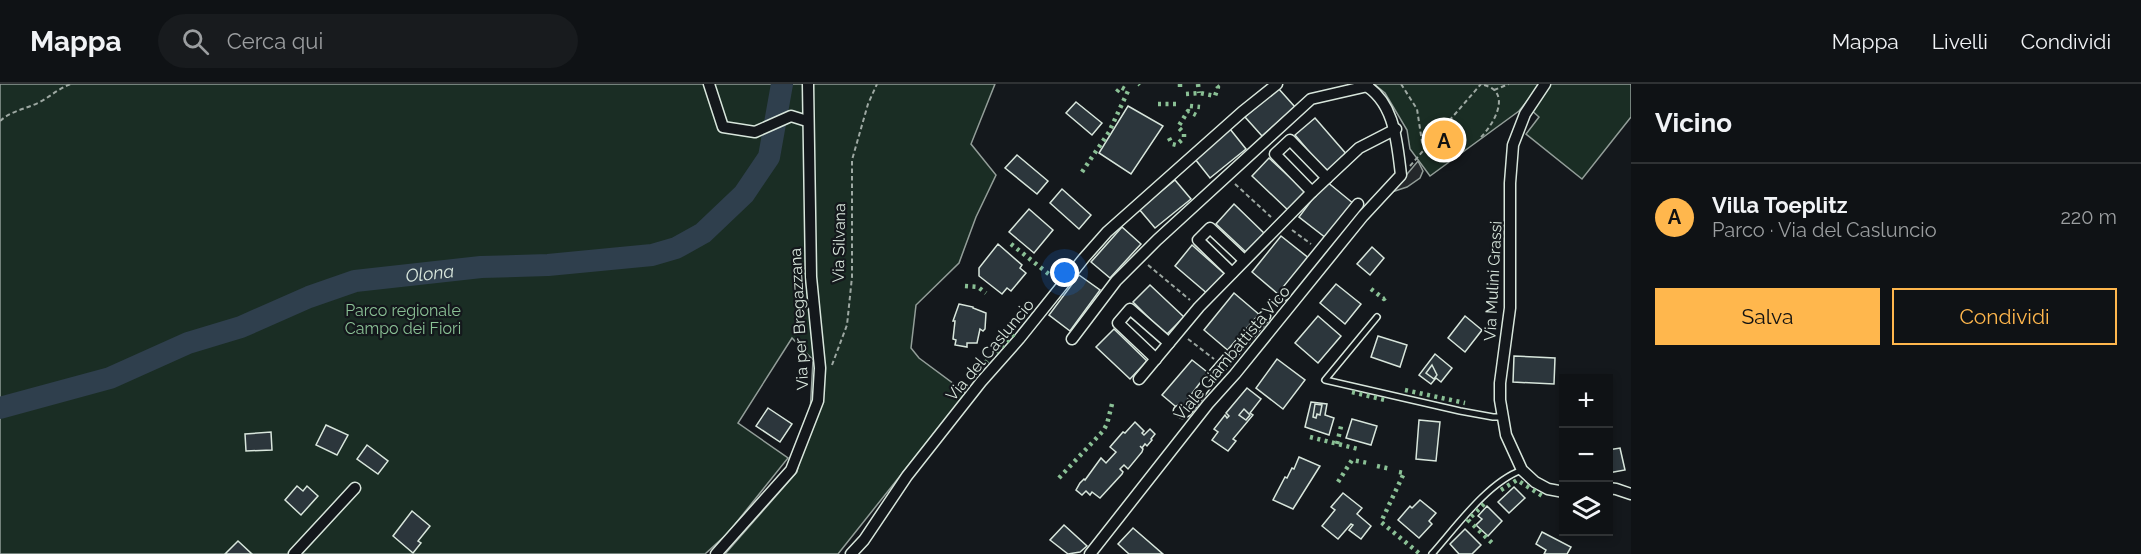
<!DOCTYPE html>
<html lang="it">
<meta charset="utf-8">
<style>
:root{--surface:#0f1215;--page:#181b1e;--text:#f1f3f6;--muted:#9b9ea0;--line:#2f3234;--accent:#ffb74d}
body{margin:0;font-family:Raleway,sans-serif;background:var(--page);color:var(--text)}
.controls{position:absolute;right:18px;bottom:18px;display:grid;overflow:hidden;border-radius:0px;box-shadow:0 3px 9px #0003}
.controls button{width:54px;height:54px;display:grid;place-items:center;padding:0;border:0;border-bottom:2px solid var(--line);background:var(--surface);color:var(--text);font:30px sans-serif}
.you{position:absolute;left:1065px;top:189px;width:21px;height:21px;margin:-15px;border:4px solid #fff;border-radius:50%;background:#1a73e8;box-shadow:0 0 0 9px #1a73e833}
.badge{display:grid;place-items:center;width:39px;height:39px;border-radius:50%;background:var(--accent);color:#111;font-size:20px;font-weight:700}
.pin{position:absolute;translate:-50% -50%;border:3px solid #fff;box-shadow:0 2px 6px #0006}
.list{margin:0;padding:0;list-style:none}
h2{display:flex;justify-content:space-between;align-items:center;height:78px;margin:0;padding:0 24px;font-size:26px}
h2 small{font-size:20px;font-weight:400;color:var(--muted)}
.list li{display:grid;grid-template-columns:39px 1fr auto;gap:18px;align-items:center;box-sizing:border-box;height:108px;padding:0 24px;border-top:2px solid var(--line)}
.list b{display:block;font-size:22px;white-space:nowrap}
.list p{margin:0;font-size:20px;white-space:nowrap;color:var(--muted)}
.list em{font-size:20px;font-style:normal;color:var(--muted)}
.actions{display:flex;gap:12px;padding:18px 24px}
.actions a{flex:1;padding:14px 0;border:2px solid var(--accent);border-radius:0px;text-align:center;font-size:21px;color:var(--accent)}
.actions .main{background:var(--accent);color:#111}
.icon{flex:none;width:33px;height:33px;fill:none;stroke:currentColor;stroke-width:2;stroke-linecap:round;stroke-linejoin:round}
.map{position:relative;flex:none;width:1631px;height:470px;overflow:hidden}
header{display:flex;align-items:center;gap:36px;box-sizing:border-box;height:84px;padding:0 30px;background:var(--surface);border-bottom:2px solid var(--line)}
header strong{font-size:28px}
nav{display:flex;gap:33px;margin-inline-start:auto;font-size:21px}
.search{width:420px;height:54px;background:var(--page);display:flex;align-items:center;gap:15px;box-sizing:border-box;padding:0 21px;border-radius:33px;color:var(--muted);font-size:22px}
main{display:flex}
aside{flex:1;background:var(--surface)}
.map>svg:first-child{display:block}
.green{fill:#1a2d24;stroke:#939e99;stroke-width:1.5}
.parking{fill:#24282b;stroke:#939e99;stroke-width:1.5}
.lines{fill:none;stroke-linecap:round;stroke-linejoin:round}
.river{stroke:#2f3f4d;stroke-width:22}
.building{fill:#2c363c;stroke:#d8e6dc;stroke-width:1.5}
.service-casing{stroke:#d8e6dc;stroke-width:8}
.minor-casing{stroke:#d8e6dc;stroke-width:13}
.path{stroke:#9da8a2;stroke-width:2;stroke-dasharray:4.5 3;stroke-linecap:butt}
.service{stroke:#14181c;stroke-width:5}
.minor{stroke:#14181c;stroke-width:10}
.hedge{stroke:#8ac095;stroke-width:4.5;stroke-dasharray:3 4.5;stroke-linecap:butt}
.labels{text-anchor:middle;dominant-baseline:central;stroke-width:4.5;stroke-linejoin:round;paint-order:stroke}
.street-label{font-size:16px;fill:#d8e6dc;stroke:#14181c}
.park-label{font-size:16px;fill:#8ac095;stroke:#14181c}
.water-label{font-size:18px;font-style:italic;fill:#d8e6dc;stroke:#14181c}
</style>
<header>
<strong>Mappa</strong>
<div class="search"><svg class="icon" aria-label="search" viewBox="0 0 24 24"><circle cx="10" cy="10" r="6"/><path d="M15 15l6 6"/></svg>Cerca qui</div>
<nav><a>Mappa</a><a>Livelli</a><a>Condividi</a></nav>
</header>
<main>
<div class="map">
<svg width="1631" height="470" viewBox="0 0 1631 470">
<rect width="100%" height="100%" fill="#14181c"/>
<g class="green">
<path d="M 0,0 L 995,0 L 971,60 L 996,91 L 976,133 L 959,179 L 916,221 L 911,264 L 919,274 L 966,309 L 838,470 L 725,470 L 797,388 L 810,330 L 813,276 L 792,254 L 738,339 L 788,374 L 728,449 L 705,470 L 0,470 Z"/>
<path d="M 1374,0 L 1541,0 L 1519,27 L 1430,92 L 1410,65 L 1407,46 L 1385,9 Z"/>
<path d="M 1550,0 L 1631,0 L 1631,33 L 1582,95 L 1526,50 L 1539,33 L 1530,25 Z"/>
</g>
<path class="parking" d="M 1418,77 L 1423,87 L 1420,94 L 1407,103 L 1392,108 Z"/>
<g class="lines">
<path class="river" id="s1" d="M 0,324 L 110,294 L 188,259 L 241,243 L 309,213 L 355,197 L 481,183 L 548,181 L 652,171 L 676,164 L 703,149 L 744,110 L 769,73 L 782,0"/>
</g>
<g class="building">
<path d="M 1278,4 L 1295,23 L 1262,52 L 1245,33 Z"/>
<path d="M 1076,18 L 1102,39 L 1092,51 L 1066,29 Z"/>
<path d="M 1128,22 L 1163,42 L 1131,90 L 1099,69 Z"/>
<path d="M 1315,34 L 1348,72 L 1328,90 L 1295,51 Z"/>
<path d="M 1230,45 L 1246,65 L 1210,94 L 1195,75 Z"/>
<path d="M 1017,71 L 1048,97 L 1037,110 L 1005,84 Z"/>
<path d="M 1269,74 L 1308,110 L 1290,128 L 1252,92 Z"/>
<path d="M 1175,96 L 1191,115 L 1155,144 L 1139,125 Z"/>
<path d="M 1326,97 L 1354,120 L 1326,154 L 1299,133 Z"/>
<path d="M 1062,105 L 1091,131 L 1079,145 L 1050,119 Z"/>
<path d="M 1234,120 L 1266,151 L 1248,170 L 1216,140 Z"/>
<path d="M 1029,125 L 1053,146 L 1034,169 L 1009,148 Z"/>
<path d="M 1122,143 L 1141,160 L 1110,194 L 1091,178 Z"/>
<path d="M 1281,152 L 1310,175 L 1279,211 L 1252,188 Z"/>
<path d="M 998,160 L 1022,181 L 1020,184 L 1026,189 L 1011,207 L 1007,204 L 1002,210 L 979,192 L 979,184 Z"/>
<path d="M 1192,161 L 1227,192 L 1209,211 L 1175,182 Z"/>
<path d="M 1372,163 L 1384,174 L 1370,191 L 1357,180 Z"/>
<path d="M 1079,191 L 1100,206 L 1070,247 L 1049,231 Z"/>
<path d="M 1336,200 L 1361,220 L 1345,240 L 1320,219 Z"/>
<path d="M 1150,201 L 1184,233 L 1166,251 L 1133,218 Z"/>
<path d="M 1234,209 L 1261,232 L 1231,269 L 1204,246 Z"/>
<path d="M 959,220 L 973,223 L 973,224 L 986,229 L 985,245 L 983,247 L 980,245 L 977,259 L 967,259 L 967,263 L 955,261 L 956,256 L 953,255 L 955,237 L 953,237 Z"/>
<path d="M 1318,232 L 1341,252 L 1318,279 L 1295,259 Z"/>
<path d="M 1465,232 L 1482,246 L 1465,268 L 1448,254 Z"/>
<path d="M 1114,245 L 1147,277 L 1130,295 L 1096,263 Z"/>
<path d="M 1378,252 L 1407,261 L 1400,283 L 1371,273 Z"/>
<path d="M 1435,270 L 1452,284 L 1441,298 L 1436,294 L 1431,300 L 1419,291 Z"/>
<path d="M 1514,272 L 1555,274 L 1554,300 L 1513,298 Z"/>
<path d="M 1277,275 L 1305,296 L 1283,325 L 1256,304 Z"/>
<path d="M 1192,276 L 1211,291 L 1181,327 L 1162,311 Z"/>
<path d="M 1432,281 L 1437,291 L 1434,295 L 1426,289 Z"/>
<path d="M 1247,304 L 1261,315 L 1250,329 L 1253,331 L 1233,355 L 1236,357 L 1228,367 L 1212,356 L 1218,348 L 1214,345 L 1225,331 L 1227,334 L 1229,332 L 1226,329 Z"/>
<path d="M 1311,318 L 1327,320 L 1325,331 L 1334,334 L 1329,351 L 1305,343 Z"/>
<path d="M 1315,320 L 1322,321 L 1320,331 L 1317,330 L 1316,334 L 1313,333 Z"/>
<path d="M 768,324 L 792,340 L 780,358 L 756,342 Z"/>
<path d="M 1244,325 L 1250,331 L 1246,336 L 1239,331 Z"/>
<path d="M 1352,335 L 1377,342 L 1371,361 L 1346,354 Z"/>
<path d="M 1419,336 L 1440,338 L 1436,377 L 1416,375 Z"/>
<path d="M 1135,338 L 1144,347 L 1142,349 L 1144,351 L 1150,345 L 1155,350 L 1151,355 L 1152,356 L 1147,362 L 1145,360 L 1142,364 L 1140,362 L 1143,365 L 1142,368 L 1128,385 L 1124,381 L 1120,385 L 1123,388 L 1122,390 L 1100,414 L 1092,408 L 1090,411 L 1086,407 L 1082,411 L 1076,406 L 1080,399 L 1084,395 L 1085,396 L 1101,374 L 1106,379 L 1116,368 L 1110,363 L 1123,348 L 1125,349 Z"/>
<path d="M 326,341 L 348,351 L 337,371 L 316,361 Z"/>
<path d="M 271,348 L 272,366 L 246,367 L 245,350 Z"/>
<path d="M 367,361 L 388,377 L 378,390 L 357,375 Z"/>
<path d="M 1620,364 L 1625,386 L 1608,389 L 1608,366 Z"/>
<path d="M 1299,373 L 1320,382 L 1293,425 L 1273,416 L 1285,393 L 1287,394 L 1292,384 L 1294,385 Z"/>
<path d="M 297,402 L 303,407 L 307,402 L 318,412 L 301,431 L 285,416 Z"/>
<path d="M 1514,403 L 1525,414 L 1509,429 L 1498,418 Z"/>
<path d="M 1343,409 L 1362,424 L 1357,430 L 1371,442 L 1361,455 L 1349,446 L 1353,441 L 1351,440 L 1338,455 L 1322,442 L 1335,426 L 1331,423 Z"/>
<path d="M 1420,416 L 1436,429 L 1429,437 L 1432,440 L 1419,454 L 1398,436 L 1410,422 L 1412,424 Z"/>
<path d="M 1487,422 L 1502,437 L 1488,452 L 1476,441 L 1482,435 L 1478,432 Z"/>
<path d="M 412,427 L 430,442 L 418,457 L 421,459 L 413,469 L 393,452 Z"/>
<path d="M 1064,441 L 1087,462 L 1080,468 L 1068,470 L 1050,456 Z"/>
<path d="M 1133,444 L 1163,470 L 1129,470 L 1118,460 Z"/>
<path d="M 1465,445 L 1481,461 L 1472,470 L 1459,470 L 1450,460 Z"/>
<path d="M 1542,448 L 1571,463 L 1567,470 L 1544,470 L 1546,466 L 1536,460 Z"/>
<path d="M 238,457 L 252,470 L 225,470 Z"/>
</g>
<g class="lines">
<g class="service-casing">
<g id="service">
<path d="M 1377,233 L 1325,296 L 1460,327 L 1493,333 L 1501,333"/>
<path d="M 1432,470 C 1456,443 1488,398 1522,386"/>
</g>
</g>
<g class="minor-casing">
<g id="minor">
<path d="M 709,0 L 723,43 L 755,48 L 791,32 L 807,37"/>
<path d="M 1545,0 L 1525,30 L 1513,61 L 1510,99 L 1510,224 L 1500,299 L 1500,316 L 1506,351 L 1522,386 L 1535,398 L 1548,405 L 1564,408"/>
<path d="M 1312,108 L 1275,70 L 1290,56 L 1327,94"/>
<path d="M 1232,189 L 1198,156 L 1210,144 L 1244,176"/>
<path d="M 1284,211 L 1358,120"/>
<path d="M 1072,255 L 1116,197 L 1157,156 L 1311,15 L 1368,2"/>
<path d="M 1156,275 L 1118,239 L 1130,225 L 1169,259"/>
<path d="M 1139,295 L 1199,223 L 1312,108 L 1359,64 L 1396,45"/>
<path d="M 1179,327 L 1183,329 L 1186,327 L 1214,290 L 1265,232"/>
<path d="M 1608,404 L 1616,405 L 1631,410"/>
<path d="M 294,470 L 355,404"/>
<path d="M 716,470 L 791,386 L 818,317 L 820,284 L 811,193 L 808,0"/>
<path d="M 851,470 L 864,456 L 907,392 L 981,298 L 1019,255 L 1084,174 L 1107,148 L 1242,28 L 1277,0"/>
<path d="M 1090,470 L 1208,320 L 1235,290 L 1363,132 L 1401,91 C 1397,59 1395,17 1363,0"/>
</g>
</g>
<g class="path">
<path d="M 1401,0 L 1417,25 L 1422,58 L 1426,65"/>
<path d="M 1494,6 L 1509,0"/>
<path d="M 0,37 C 11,27 25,25 38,19 C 50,13 59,4 71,0"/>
<path d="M 1481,53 C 1491,43 1508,17 1493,5 C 1489,2 1483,1 1481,0"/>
<path d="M 1410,82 L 1481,0"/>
<path d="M 1235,100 L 1271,133"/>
<path d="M 1292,146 L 1311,160"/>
<path d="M 1148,181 L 1190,216"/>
<path d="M 1188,255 L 1214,275"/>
<path d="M 832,281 L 847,241 L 852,193 L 852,76 L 868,20 L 877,0"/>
</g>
<use href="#service" class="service"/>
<use href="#minor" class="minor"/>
<g class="hedge">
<path d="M 1139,0 L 1140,1"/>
<path d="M 1180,0 L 1180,7"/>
<path d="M 1198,0 L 1199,9"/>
<path d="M 1186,10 L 1200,9 L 1215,12 L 1218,3 L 1215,0"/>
<path d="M 1158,20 L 1179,20"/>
<path d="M 1190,22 L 1200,23"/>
<path d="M 1169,54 L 1172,60 L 1176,61 L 1184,54 L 1184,49 L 1178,43 L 1188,27 L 1196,31"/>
<path d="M 1082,88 L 1109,48 L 1128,7 L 1121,3 L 1114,11"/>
<path d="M 1011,160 L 1050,191"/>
<path d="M 965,202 L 978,203 L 986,209"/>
<path d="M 1371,205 L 1384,215 L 1388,211"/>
<path d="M 974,288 L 976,288 L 1016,248"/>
<path d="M 1405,306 L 1465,319"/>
<path d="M 1352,308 L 1385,316"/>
<path d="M 1310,353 L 1358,365"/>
<path d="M 1337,360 L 1342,338"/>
<path d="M 1377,382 L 1391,385"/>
<path d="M 1399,388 L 1404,389 L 1381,438 L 1420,470"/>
<path d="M 1059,394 L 1103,347 L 1107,340 L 1112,320"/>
<path d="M 1338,398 L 1352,376 L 1368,379"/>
<path d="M 1501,406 L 1517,396 L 1544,413"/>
<path d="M 1484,420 L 1468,436 L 1492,459"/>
</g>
</g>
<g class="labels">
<g class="street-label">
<text transform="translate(839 159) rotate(-89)">Via Silvana</text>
<text transform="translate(1493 197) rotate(-87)">Via Mulini Grassi</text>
<text transform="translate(799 235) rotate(-93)">Via per Bregazzana</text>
<text transform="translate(990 266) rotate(-50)">Via del Casluncio</text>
<text transform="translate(1232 269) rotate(-50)">Viale Giambattista Vico</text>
</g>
<g class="park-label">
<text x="403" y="226">Parco regionale<tspan x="403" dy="18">Campo dei Fiori</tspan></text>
</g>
<g class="water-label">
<text stroke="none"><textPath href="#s1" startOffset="453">Olona</textPath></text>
</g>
</g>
</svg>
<div class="controls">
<button>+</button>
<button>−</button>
<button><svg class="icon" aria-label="layers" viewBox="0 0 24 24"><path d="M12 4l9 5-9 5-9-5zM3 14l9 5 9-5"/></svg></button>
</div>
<div class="you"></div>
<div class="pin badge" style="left:1444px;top:56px">A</div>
</div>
<aside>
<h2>Vicino<small></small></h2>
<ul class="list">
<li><span class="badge">A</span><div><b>Villa Toeplitz</b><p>Parco · Via del Casluncio</p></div><em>220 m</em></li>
</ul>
<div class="actions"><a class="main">Salva</a><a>Condividi</a></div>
</aside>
</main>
